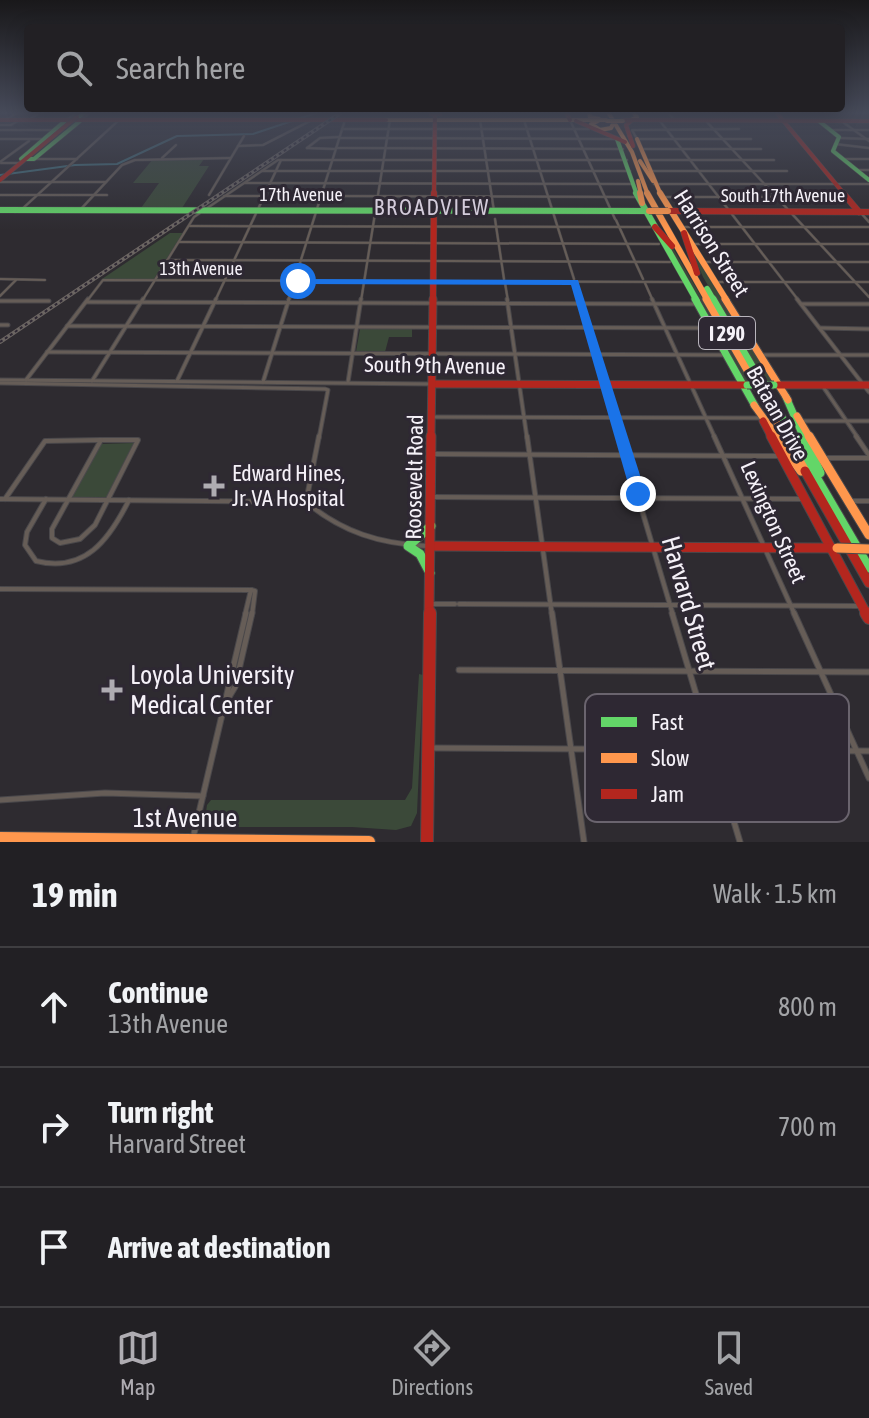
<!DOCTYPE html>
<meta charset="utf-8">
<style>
:root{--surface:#222024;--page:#2a282c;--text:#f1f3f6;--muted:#a2a3a6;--line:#3f3e41;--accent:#afacb2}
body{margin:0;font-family:"Asap Condensed",sans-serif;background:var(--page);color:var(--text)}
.stop{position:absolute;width:24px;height:24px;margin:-18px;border:6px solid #1a73e8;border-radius:50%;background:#fff}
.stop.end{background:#1a73e8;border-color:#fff;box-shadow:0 2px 8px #0008}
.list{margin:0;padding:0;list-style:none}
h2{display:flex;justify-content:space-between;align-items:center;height:104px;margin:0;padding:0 32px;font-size:34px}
h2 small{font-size:26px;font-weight:400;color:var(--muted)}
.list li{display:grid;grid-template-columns:52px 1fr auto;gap:24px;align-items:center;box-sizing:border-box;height:120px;padding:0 32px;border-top:2px solid var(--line)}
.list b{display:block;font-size:30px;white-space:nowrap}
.list p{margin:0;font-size:26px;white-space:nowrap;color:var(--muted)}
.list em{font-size:26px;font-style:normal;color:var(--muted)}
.icon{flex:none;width:44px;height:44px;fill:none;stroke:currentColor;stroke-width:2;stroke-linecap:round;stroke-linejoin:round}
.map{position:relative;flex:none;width:869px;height:842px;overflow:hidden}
.search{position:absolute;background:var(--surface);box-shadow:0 4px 20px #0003;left:24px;right:24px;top:24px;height:88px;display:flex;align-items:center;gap:20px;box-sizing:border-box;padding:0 28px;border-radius:8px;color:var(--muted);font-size:30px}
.sheet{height:464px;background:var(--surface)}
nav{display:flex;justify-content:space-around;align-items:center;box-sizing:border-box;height:112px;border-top:2px solid var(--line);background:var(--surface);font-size:22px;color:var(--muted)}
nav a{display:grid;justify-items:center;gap:4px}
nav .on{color:var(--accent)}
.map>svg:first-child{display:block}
.green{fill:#3b4939}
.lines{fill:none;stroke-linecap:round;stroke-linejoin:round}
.stream{stroke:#43707d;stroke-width:2}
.street-far3-casing{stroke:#4a484b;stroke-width:3}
.street-far2-casing{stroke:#4a484b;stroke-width:5}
.street-far1-casing{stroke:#4a484b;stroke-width:6}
.street-casing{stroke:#4a484b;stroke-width:7}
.fast-far3-casing{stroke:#4a484b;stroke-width:5}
.fast-far2-casing{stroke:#4a484b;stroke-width:7}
.fast-far1-casing{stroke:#4a484b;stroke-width:9}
.fast-casing{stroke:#4a484b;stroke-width:11}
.slow-far4-casing{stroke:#4a484b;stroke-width:5}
.slow-far3-casing{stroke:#4a484b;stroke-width:7}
.slow-far2-casing{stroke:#4a484b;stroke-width:9}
.slow-far1-casing{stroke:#4a484b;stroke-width:11}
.slow-casing{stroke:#4a484b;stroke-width:14}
.jam-far4-casing{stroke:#4a484b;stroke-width:5}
.jam-far3-casing{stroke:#4a484b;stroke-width:7}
.jam-far2-casing{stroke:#4a484b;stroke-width:9}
.jam-far1-casing{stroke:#4a484b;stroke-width:11}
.jam-casing{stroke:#4a484b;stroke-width:14}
.street-far3{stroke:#665d57;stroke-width:2}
.street-far2{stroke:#665d57;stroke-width:3}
.street-far1{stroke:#665d57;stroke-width:4}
.street{stroke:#665d57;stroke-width:5}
.fast-far3{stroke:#63d668;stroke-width:4}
.fast-far2{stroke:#63d668;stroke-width:6}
.fast-far1{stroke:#63d668;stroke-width:7}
.fast{stroke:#63d668;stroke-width:9}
.slow-far4{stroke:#ff974d;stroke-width:4}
.slow-far3{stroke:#ff974d;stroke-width:6}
.slow-far2{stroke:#ff974d;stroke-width:7}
.slow-far1{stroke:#ff974d;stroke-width:9}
.slow{stroke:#ff974d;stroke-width:12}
.jam-far4{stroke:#b3261e;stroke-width:4}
.jam-far3{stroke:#b3261e;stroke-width:6}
.jam-far2{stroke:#b3261e;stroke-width:7}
.jam-far1{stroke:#b3261e;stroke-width:9}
.jam{stroke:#b3261e;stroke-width:12}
.rail-casing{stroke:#6b6562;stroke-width:4}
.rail{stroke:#2e2833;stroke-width:2;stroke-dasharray:3;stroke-linecap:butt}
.fast-bridge-casing{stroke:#4a484b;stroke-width:9;stroke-linecap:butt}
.slow-bridge-far2-casing{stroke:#4a484b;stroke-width:5;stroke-linecap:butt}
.slow-bridge-far1-casing{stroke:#4a484b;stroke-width:7;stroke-linecap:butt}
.slow-bridge-casing{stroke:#4a484b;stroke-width:11;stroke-linecap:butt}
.jam-bridge-casing{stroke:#4a484b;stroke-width:5;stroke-linecap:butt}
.fast-bridge{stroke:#63d668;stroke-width:7}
.slow-bridge-far2{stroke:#ff974d;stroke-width:4}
.slow-bridge-far1{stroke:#ff974d;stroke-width:6}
.slow-bridge{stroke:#ff974d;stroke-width:9}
.jam-bridge{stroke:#b3261e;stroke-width:4}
.route{fill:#1a73e8}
.poi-dot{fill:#afacb2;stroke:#2e2833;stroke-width:3}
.labels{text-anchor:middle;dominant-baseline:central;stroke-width:6;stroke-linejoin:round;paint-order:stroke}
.far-street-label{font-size:18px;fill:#f5f1f8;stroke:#2e2833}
.shield{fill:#2e2833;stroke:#b9b5bd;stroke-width:2}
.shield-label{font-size:20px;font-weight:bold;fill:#f5f1f8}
.far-quarter-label{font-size:22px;letter-spacing:2px;fill:#d4ccdb;stroke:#2e2833}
.street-label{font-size:22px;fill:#f5f1f8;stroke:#2e2833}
.poi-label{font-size:22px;fill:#f5f1f8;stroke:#2e2833;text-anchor:start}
.near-street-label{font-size:26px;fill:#f5f1f8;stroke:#2e2833}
.near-poi-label{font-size:26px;fill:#f5f1f8;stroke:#2e2833;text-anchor:start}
.key{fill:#2e2833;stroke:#6a646e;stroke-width:2}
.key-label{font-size:22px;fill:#f5f1f8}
</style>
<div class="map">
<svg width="869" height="842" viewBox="0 0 869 842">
<rect width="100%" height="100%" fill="#2e2b30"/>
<g class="green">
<path d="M 153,159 L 204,159 L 199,166 L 209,166 L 182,208 L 141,208 L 159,183 L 133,183 Z"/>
<path d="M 659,232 L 673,248 L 751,382 L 744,381 Z"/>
<path d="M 170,233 L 183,233 L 154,279 L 102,279 Z"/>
<path d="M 687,241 L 773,382 L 766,382 L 703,277 Z"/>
<path d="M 360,329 L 412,329 L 412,337 L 389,337 L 385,352 L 356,352 Z"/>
<path d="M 134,443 L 107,497 L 71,497 L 100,444 Z"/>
<path d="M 419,674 L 423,675 L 417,813 L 411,826 L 396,830 L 352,827 L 204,827 L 207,805 L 211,800 L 405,800 L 412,788 Z"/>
</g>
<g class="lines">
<g class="stream">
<path d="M 298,119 L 320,112"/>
<path d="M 0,175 L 75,165 L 117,164 L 177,136 L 253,134 L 292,121"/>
</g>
<g class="street-far3-casing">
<g id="street-far3">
<path d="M 668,112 L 675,121"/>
<path d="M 6,120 L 18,112"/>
<path d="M 29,120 L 40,112"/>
<path d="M 67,120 L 77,112"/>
<path d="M 81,120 L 91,112"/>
<path d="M 480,120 L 494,211"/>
<path d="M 524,120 L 574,279"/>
<path d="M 570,120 L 615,219"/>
<path d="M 840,120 L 869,141"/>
<path d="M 660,121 L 799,301"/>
<path d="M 706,121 L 869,297"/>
<path d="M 0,125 L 11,125 L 19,120"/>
<path d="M 342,129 L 589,129"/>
<path d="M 739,129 L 632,130 L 637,139 L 751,139"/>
<path d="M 0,130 L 54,130"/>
<path d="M 831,130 L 869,130"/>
<path d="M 339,138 L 615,139"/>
<path d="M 840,138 L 869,139"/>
<path d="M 0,139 L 42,139"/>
<path d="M 835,144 L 869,148"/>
<path d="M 238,146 L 263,145 L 312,120"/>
<path d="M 307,148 L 320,138 L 339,137"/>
<path d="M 307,148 L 335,149"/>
<path d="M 336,148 L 623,149"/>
<path d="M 642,149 L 761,149"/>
<path d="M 162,158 L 176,145"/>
<path d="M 34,159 L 77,159"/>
<path d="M 843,159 L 869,159"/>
<path d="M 647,160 L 774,160"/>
<path d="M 0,162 L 29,141"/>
<path d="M 1,163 L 21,163"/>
<path d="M 857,170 L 869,170"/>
<path d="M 262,171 L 630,171"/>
<path d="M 650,171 L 787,171"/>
<path d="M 0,182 L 106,182"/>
<path d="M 245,183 L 633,184"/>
<path d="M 654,184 L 869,184"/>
<path d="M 0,195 L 107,195"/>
<path d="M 209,195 L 244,136"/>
<path d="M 224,196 L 264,196"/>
<path d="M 321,196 L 638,197"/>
<path d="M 662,197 L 813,197"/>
<path d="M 21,210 L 119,120"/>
<path d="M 80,210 L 122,165 L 135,160 L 230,158"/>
<path d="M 861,213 L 869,222"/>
<path d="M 495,219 L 504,279"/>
<path d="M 616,220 L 643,279"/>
<path d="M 190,226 L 650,227"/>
<path d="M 681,227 L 869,227"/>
<path d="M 179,242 L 659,244"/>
<path d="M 693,244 L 869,244"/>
<path d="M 167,260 L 670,262"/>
<path d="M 705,262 L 869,262"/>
<path d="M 0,279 L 45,280"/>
<path d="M 575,282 L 581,301"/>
<path d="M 717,282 L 869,282"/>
<path d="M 505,283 L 508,301"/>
<path d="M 645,283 L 653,301"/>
<path d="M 0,296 L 16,280"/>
<path d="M 0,301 L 49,301"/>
<path d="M 87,301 L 103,280 L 685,282"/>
<path d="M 142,301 L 194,217 L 278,160 L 627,160"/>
<path d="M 215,301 L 281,160"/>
<path d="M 288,301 L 345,120"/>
<path d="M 361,301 L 390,120"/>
</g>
</g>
<g class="street-far2-casing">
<g id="street-far2">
<path d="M 507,299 L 527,438"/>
<path d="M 580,299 L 621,438"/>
<path d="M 652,299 L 715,438"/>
<path d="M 797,299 L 869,392"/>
<path d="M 0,301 L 49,301"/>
<path d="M 86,302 L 698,304"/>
<path d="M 801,304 L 869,304"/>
<path d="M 0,325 L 8,325"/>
<path d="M 67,326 L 711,328"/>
<path d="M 821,328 L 869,329"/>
<path d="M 47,352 L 726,355"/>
<path d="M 761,355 L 869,355"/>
<path d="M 0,380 L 432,384"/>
<path d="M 26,380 L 88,299"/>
<path d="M 92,381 L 143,299"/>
<path d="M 177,381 L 216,299"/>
<path d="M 263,382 L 289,299"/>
<path d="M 348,382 L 361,299"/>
<path d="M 0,383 L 325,389 L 328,390 L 319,438"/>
<path d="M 822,385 L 858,438"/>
<path d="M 434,417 L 762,418"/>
<path d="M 801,421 L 869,421"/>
</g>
</g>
<g class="street-far1-casing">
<g id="street-far1">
<path d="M 527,436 L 552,615"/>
<path d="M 620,436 L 673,615"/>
<path d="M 714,436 L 795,615"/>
<path d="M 856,436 L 869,455"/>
<path d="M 101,440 L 138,440 L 95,525 L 80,539 L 60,543 L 52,538 L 52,529 Z"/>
<path d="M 433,454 L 781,456"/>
<path d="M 825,458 L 869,458"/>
<path d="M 433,497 L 805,499"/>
<path d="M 0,499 L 306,502"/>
<path d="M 5,499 L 45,441 L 101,440"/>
<path d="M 46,499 L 27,532 L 25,545 L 36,561 C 85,573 109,540 129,500"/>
<path d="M 849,501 L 869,501"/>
<path d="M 306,502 L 319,436"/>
<path d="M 306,502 C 342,532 380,544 427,546"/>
<path d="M 0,589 L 251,590"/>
<path d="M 251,590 L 255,591 L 252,615"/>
<path d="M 431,604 L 455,604"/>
<path d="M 459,604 L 859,606"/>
<path d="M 245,615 L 251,590"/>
</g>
</g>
<g class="street-casing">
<g id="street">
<path d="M 552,613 L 584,842"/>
<path d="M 672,613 L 740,842"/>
<path d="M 794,613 L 869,778"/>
<path d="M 459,670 L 869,672"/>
<path d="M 229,697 L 235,687 L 252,613"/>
<path d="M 431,748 L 869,751"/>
<path d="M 0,800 L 105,793 L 203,796"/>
<path d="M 193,838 L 246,613"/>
</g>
</g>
<g class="fast-far3-casing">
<g id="fast-far3">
<path d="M 79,117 L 85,112"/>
<path d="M 819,121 L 839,137 L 833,151 L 869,180"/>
<path d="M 617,139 L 637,195"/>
<path d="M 21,159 L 66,120"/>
<path d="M 27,159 L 34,159 L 80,121"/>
</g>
</g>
<g class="fast-far2-casing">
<g id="fast-far2">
<path d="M 636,193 L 697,301"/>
<path d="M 0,210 L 649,211"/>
<path d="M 707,289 L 714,301"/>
</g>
</g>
<g class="fast-far1-casing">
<g id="fast-far1">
<path d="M 695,299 L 755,406"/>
<path d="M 713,299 L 794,438"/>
<path d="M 786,397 L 804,438"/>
</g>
</g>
<g class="fast-casing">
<g id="fast">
<path d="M 792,436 L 869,568"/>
<path d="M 803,436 L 820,473"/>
<path d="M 430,573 L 420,554 L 408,546 L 431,526"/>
</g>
</g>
<g class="slow-far4-casing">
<g id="slow-far4">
<path d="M 589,112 L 590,117 L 599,119"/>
<path d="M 608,112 L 632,152 L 648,195"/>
<path d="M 386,120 L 607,120"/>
<path d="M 631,120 L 637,117 L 633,112"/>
<path d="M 598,121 L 591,124 L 600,130 L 611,128 L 614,122"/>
<path d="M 637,139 L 661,195"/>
<path d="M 640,161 L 653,181"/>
<path d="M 638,181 L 641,195"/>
</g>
</g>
<g class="slow-far3-casing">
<g id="slow-far3">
<path d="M 640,193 L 642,203"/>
<path d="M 647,193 L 708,301"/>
<path d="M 660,193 L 727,301"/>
</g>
</g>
<g class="slow-far2-casing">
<g id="slow-far2">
<path d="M 706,299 L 786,438"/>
<path d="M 725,299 L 788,400"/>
<path d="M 754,405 L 778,438"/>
<path d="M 797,416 L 810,438"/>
</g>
</g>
<g class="slow-far1-casing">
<g id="slow-far1">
<path d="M 776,436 L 801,471"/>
<path d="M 785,436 L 805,471"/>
<path d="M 809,436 L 869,535"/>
</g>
</g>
<g class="slow-casing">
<path id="slow" d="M 0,838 L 369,842"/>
</g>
<g class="jam-far4-casing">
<g id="jam-far4">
<path d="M 566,112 L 570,120"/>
<path d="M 776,112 L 845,195"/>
<path d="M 431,114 L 440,114"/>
<path d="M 0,120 L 386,120"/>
<path d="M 622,120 L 869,121"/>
<path d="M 576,121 L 625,142"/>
<path d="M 631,121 L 626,125 L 633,146"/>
<path d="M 0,180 L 69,123"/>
<path d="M 434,195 L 435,112"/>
</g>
</g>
<g class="jam-far3-casing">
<g id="jam-far3">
<path d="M 843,193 L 859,212"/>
<path d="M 669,211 L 869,212"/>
<path d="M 655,227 L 672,246"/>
<path d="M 684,233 L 697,273"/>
<path d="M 433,301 L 434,193"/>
</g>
</g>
<g class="jam-far2-casing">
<g id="jam-far2">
<path d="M 434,384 L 746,385"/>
<path d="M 778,385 L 869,385"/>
<path d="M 763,421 L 772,438"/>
<path d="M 431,438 L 433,299"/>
</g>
</g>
<g class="jam-far1-casing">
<g id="jam-far1">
<path d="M 771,436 L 867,615"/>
<path d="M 805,471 L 869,583"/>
<path d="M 431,546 L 832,548"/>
<path d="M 429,615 L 431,436"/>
</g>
</g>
<g class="jam-casing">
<g id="jam">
<path d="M 866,613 L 869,618"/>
<path d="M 427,842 L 430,613"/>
</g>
</g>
<use href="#street-far3" class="street-far3"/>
<use href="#street-far2" class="street-far2"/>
<use href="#street-far1" class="street-far1"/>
<use href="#street" class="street"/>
<use href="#fast-far3" class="fast-far3"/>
<use href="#fast-far2" class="fast-far2"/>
<use href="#fast-far1" class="fast-far1"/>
<use href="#fast" class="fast"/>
<use href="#slow-far4" class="slow-far4"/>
<use href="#slow-far3" class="slow-far3"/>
<use href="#slow-far2" class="slow-far2"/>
<use href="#slow-far1" class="slow-far1"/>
<use href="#slow" class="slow"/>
<use href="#jam-far4" class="jam-far4"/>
<use href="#jam-far3" class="jam-far3"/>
<use href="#jam-far2" class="jam-far2"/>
<use href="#jam-far1" class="jam-far1"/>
<use href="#jam" class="jam"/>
<g class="rail-casing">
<path id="rail" d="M 0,342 L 342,112"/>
</g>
<use href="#rail" class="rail"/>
<g class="fast-bridge-casing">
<path id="fast-bridge" d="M 747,385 L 774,385"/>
</g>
<g class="slow-bridge-far2-casing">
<path id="slow-bridge-far2" d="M 607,121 L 623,121"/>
</g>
<g class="slow-bridge-far1-casing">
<path id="slow-bridge-far1" d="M 649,211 L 668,211"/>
</g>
<g class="slow-bridge-casing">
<path id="slow-bridge" d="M 837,548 L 869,549"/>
</g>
<g class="jam-bridge-casing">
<path id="jam-bridge" d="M 69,123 L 77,117"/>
</g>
<use href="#fast-bridge" class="fast-bridge"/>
<use href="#slow-bridge-far2" class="slow-bridge-far2"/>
<use href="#slow-bridge-far1" class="slow-bridge-far1"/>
<use href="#slow-bridge" class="slow-bridge"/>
<use href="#jam-bridge" class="jam-bridge"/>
</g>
<linearGradient id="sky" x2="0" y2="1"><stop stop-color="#19181a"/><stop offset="0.49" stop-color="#464a59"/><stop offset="1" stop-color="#464a59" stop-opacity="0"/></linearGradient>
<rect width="869" height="230" fill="url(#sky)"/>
<path class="route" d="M 294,279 L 578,280 L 646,494 L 643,499 L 638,501 L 631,494 L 571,285 L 298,284 Z"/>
<g class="poi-dot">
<path d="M210 474h8v8h8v8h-8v8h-8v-8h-8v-8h8z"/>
<path d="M108 678h8v8h8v8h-8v8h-8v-8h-8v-8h8z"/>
</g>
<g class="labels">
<g class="far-street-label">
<text x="301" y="194">17th Avenue</text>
<text x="783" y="195">South 17th Avenue</text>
<text x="201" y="268">13th Avenue</text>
</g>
<rect class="shield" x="699" y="317" width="56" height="32" rx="6"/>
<g class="shield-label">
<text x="727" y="333">I 290</text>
</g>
<g class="far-quarter-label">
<text x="432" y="207">BROADVIEW</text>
</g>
<g class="street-label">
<text transform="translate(712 243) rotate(58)">Harrison Street</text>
<text transform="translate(435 365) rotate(1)">South 9th Avenue</text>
<text transform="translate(778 413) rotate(61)">Bataan Drive</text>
<text transform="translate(414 477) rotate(-89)">Roosevelt Road</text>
<text transform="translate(774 522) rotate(66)">Lexington Street</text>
</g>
<g class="poi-label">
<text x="232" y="473">Edward Hines,<tspan x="232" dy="25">Jr. VA Hospital</tspan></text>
</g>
<g class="near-street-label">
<text transform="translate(689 603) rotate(74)">Harvard Street</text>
<text x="185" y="818">1st Avenue</text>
</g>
<g class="near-poi-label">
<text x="130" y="675">Loyola University<tspan x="130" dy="30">Medical Center</tspan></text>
</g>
</g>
<rect x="585" y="694" width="264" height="128" rx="12" class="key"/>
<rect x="601" y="717" width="36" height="10" fill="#63d668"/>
<rect x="601" y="753" width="36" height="10" fill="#ff974d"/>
<rect x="601" y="789" width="36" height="10" fill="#b3261e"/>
<g class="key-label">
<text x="651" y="730">Fast</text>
<text x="651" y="766">Slow</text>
<text x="651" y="802">Jam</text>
</g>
</svg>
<div class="stop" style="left:298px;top:281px"></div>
<div class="stop end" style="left:638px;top:494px"></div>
<div class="search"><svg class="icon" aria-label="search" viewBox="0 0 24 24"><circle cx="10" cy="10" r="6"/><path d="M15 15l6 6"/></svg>Search here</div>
</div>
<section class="sheet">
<h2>19 min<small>Walk · 1.5 km</small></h2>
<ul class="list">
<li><svg class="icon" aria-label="ahead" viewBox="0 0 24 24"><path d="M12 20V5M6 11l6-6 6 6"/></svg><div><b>Continue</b><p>13th Avenue</p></div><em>800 m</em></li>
<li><svg class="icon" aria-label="right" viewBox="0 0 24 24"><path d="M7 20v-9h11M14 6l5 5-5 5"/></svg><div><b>Turn right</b><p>Harvard Street</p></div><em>700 m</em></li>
<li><svg class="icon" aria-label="arrive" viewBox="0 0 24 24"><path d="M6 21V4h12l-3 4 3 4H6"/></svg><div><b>Arrive at destination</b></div></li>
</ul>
</section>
<nav>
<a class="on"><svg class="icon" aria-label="map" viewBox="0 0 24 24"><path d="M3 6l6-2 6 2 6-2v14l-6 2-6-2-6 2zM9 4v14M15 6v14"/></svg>Map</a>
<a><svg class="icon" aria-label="directions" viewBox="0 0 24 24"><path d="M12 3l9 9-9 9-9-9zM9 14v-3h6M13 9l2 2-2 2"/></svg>Directions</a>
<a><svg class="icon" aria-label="saved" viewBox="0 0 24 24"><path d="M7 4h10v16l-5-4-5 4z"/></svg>Saved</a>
</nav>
